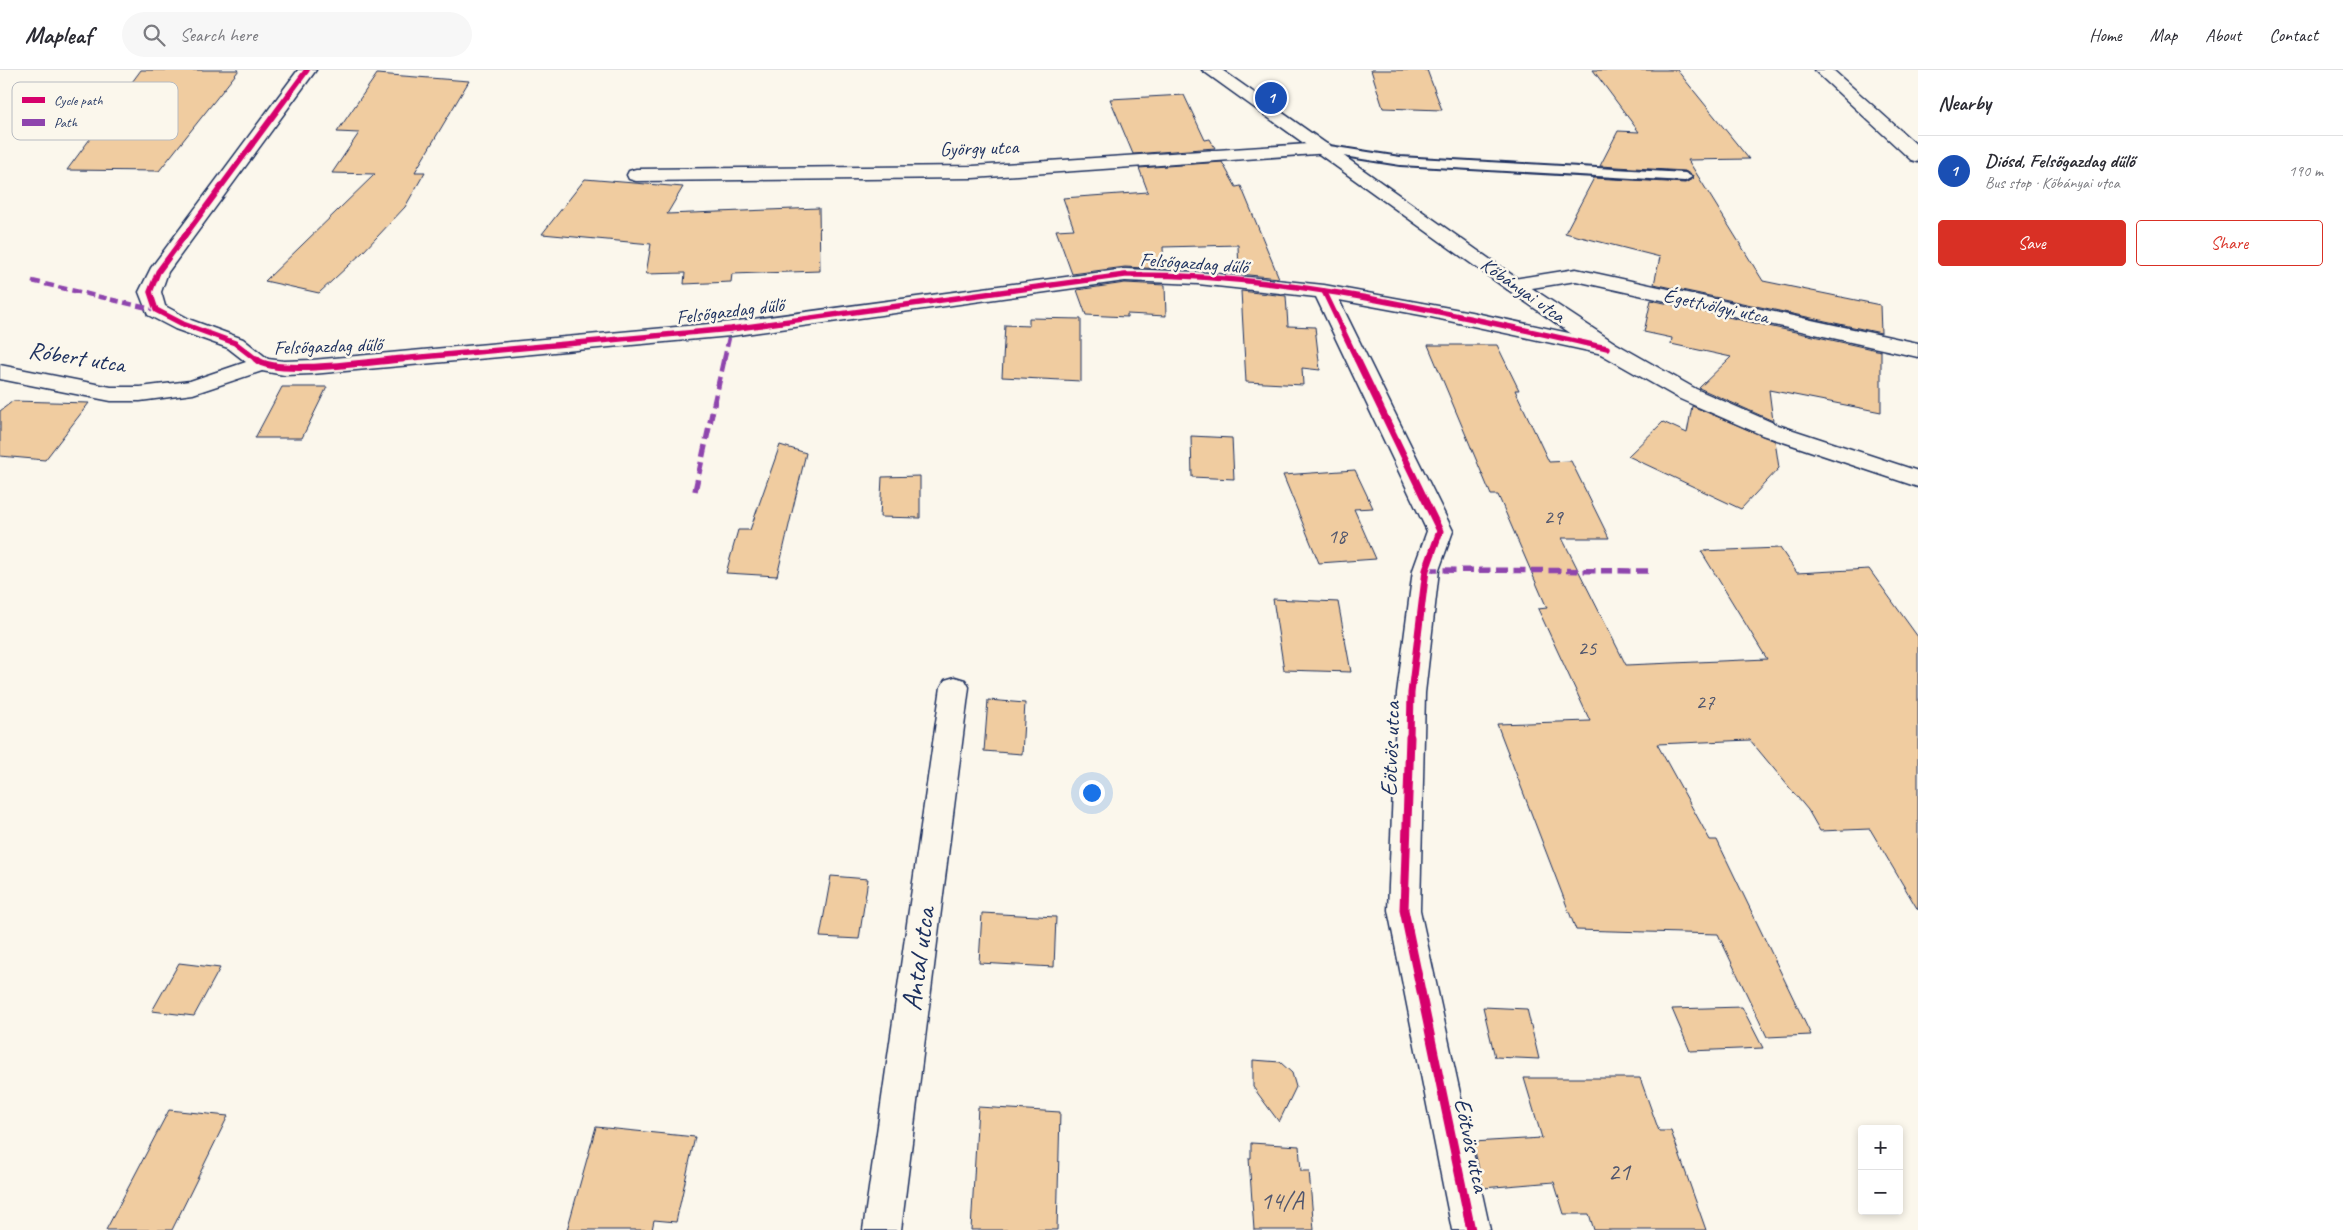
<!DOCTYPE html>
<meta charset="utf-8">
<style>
:root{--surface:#fff;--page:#f7f7f7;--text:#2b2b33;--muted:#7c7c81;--line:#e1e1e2;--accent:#d93025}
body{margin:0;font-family:Caveat,sans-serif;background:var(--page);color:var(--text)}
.controls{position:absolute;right:15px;bottom:15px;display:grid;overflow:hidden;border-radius:5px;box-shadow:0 2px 8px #0003}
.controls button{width:45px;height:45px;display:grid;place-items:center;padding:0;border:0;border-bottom:1px solid var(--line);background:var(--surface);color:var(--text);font:25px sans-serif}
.you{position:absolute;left:1091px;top:722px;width:18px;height:18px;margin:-12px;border:4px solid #fff;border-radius:50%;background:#1a73e8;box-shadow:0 0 0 8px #1a73e833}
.badge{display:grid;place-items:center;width:32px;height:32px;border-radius:50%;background:var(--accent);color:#fff;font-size:16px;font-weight:700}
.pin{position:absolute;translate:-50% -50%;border:2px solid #fff;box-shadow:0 1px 5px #0006}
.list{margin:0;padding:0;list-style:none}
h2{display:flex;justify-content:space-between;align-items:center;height:65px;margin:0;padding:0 20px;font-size:21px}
h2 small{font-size:16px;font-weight:400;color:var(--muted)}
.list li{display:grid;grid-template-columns:32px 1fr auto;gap:15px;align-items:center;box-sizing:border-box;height:70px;padding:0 20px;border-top:1px solid var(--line)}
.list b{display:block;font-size:19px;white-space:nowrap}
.list p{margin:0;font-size:16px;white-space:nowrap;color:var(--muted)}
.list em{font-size:16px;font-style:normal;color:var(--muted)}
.actions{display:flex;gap:10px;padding:15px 20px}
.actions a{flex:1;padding:11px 0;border:1px solid var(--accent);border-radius:5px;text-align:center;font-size:18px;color:var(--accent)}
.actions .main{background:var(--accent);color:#fff}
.icon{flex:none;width:28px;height:28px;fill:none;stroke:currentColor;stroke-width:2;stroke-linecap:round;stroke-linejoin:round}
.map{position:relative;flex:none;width:1918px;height:1160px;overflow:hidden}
header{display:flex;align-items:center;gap:30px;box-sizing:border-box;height:70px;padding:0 25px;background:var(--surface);border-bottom:1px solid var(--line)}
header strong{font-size:24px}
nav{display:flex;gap:28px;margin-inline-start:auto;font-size:18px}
.search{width:350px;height:45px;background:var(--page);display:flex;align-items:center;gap:12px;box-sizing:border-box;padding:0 18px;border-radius:28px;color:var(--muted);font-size:19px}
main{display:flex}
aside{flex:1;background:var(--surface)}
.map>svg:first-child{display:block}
.building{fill:#f0cca0;stroke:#1b2f5e}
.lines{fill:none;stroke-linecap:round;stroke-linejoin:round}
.lane-casing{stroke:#1b2f5e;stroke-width:4}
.street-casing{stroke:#1b2f5e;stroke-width:3}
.secondary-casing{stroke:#1b2f5e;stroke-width:3}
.lane{fill:#fbf7ec;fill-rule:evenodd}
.street{fill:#fbf7ec;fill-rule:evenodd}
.secondary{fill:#fbf7ec;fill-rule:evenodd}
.quiet-far1{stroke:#8e44ad;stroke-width:4.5;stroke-dasharray:9 4.5;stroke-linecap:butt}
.quiet{stroke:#8e44ad;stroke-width:5.5;stroke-dasharray:12 5.5;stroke-linecap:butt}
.cycleway-far2-casing{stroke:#fbf7ec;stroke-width:8}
.cycleway-far1-casing{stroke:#fbf7ec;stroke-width:10}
.cycleway-casing{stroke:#fbf7ec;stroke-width:12}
.cycleway-far2{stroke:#d6006c;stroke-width:5.5}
.cycleway-far1{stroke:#d6006c;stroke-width:7}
.cycleway{stroke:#d6006c;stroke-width:9}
.labels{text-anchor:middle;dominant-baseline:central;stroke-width:5;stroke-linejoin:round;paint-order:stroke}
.far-street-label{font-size:20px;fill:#1b2f5e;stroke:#fbf7ec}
.number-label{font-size:21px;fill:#50566e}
.street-label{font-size:24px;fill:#1b2f5e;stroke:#fbf7ec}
.near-number-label{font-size:25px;fill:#50566e}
.near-street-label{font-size:29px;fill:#1b2f5e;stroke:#fbf7ec}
.key{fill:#fbf7ec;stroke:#b8bbc1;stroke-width:1}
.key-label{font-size:14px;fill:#1b2f5e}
</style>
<header>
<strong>Mapleaf</strong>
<div class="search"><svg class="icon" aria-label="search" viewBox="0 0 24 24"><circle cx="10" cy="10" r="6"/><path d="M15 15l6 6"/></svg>Search here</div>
<nav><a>Home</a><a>Map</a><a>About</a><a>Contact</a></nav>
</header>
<main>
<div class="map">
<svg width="1918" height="1160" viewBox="0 0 1918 1160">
<rect width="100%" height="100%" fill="#fbf7ec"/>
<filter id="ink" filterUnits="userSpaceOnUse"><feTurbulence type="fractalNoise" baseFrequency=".02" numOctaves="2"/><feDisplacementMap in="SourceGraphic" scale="10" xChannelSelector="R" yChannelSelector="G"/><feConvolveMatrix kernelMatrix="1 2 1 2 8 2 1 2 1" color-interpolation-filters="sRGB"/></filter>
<g filter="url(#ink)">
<g class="building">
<path d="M 141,0 L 239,0 L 159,101 L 67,100 Z"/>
<path d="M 1371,0 L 1427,0 L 1442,40 L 1383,38 Z"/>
<path d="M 1593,0 L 1677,0 L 1749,89 L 1688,90 L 1763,211 L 1880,235 L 1881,263 L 1654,214 L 1660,187 L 1565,163 L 1594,108 L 1685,113 L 1694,108 L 1685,101 L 1600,96 L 1618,61 L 1639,62 Z"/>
<path d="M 377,4 L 469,11 L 415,102 L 425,102 L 405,137 L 363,182 L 319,223 L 265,211 L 375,104 L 332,103 L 359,63 L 337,62 Z"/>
<path d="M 1184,25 L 1205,70 L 1210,69 L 1215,78 L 1133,84 L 1110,29 Z"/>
<path d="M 1222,92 L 1236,117 L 1241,116 L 1279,208 L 1239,204 L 1238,175 L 1163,177 L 1164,199 L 1125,197 L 1072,204 L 1056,160 L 1074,159 L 1063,128 L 1148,122 L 1139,98 Z"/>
<path d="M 585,109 L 683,117 L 667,144 L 819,138 L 820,201 L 732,204 L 731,212 L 684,214 L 685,203 L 646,204 L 651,174 L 542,164 Z"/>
<path d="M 1125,213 L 1165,215 L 1166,246 L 1127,244 L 1127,247 L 1086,245 L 1077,220 Z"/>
<path d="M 1241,221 L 1286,226 L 1288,256 L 1315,257 L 1320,300 L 1302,298 L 1303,315 L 1246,312 Z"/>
<path d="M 1651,230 L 1881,281 L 1881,342 L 1769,320 L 1773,351 L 1699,318 L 1731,287 L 1671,274 L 1672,268 L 1644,262 Z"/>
<path d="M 1029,248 L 1081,249 L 1081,311 L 1002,307 L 1005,255 L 1029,256 Z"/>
<path d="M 1428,275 L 1497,275 L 1519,320 L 1515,320 L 1549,392 L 1571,391 L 1609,468 L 1562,468 L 1626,595 L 1767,589 L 1701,481 L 1780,478 L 1797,503 L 1869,499 L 1918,567 L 1918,840 L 1870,759 L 1820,761 L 1808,740 L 1750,670 L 1657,674 L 1710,770 L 1717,770 L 1811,965 L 1767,967 L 1718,864 L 1576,860 L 1497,654 L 1590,651 L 1538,539 L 1547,538 L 1498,425 L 1491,425 Z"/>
<path d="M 282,317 L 327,317 L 302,368 L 255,368 Z"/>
<path d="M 13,331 L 89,333 L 45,390 L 0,386 L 0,341 Z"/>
<path d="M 1692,336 L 1775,371 L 1779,398 L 1741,439 L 1628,386 L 1663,352 L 1687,363 Z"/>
<path d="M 1191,366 L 1232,368 L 1234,409 L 1192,407 Z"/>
<path d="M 780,375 L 806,383 L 777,506 L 726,503 L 738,460 L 750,460 Z"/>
<path d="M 1355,400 L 1373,438 L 1354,439 L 1376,489 L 1319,493 L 1283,405 Z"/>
<path d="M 920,406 L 920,448 L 880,447 L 882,407 Z"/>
<path d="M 1273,529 L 1338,532 L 1351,602 L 1284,600 Z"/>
<path d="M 988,630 L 1025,633 L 1022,684 L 984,681 Z"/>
<path d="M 831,806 L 868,809 L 859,869 L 820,867 Z"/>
<path d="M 982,843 L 1056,847 L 1054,897 L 979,893 Z"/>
<path d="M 179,893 L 220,898 L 194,946 L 152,941 Z"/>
<path d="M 1483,937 L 1527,939 L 1539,989 L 1495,987 Z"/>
<path d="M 1742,937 L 1763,978 L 1690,981 L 1672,939 Z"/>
<path d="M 1253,990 L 1280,992 L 1292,1003 L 1296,1017 L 1279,1052 L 1253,1017 Z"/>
<path d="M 1524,1008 L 1640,1008 L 1659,1061 L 1671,1061 L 1706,1160 L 1594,1160 L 1589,1144 L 1564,1144 L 1554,1112 L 1483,1118 L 1473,1072 L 1542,1068 Z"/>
<path d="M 978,1037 L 1060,1042 L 1057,1160 L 971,1160 Z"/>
<path d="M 169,1040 L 228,1046 L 172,1160 L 106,1160 Z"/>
<path d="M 596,1057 L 695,1067 L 676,1152 L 654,1150 L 652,1160 L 567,1160 Z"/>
<path d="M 1251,1073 L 1299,1076 L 1301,1101 L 1309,1101 L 1314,1160 L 1254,1160 L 1249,1088 L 1251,1088 Z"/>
</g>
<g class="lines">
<g class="lane-casing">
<path id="lane" d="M 1323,75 L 1400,87 L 1685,103 L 1692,107 L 1685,111 L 1400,95 L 1318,82 L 1316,79 Z"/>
</g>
<g class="street-casing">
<g id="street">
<path d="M 298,0 L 316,0 L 168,202 L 161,222 L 165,236 L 191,250 L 243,269 L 268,289 L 284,291 L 312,290 L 731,252 L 1125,199 L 1198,202 L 1324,215 L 1471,242 L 1615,273 L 1618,278 L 1615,283 L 1607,285 L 1426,246 L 1339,230 L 1453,461 L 1439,500 L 1425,623 L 1420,840 L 1490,1160 L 1452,1160 L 1388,840 L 1397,623 L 1413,500 L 1427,461 L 1316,227 L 1198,214 L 1125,211 L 731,266 L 312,304 L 284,305 L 262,301 L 193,324 L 140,331 L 111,331 L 0,309 L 0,295 L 111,317 L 140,317 L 190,311 L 246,292 L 228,278 L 175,259 L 148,245 L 139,222 L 151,198 Z"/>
<path d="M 1814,0 L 1833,0 L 1918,76 L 1918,92 L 1911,90 Z"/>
<path d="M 1323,73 L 1330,75 L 1332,79 L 1330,83 L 973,108 L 636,111 L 629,109 L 627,105 L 629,101 L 636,99 L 973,96 Z"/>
<path d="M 1576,199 L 1918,273 L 1918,287 L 1576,211 L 1514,221 L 1507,219 L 1504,215 L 1507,211 L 1514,209 Z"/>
<path d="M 955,607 L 965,610 L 969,617 L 901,1160 L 863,1160 L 941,617 L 945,610 Z"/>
</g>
</g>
<g class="secondary-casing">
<path id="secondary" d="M 1202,0 L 1222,0 L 1515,207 L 1615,273 L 1696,319 L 1778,355 L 1918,401 L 1918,417 L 1762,365 L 1680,329 L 1599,283 L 1501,215 Z"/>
</g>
<use href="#lane" class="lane"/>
<use href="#street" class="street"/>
<use href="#secondary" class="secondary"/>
<g class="quiet-far1">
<path d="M 32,211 L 156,240"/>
<path d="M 724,290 L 731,259"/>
</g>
<g class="quiet">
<path d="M 695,421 L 724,289"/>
<path d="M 1426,500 L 1651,501"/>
</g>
<g class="cycleway-far2-casing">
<g id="cycleway-far2">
<path d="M 1324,221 L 1357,290"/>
<path d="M 257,290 L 235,273 L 183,254 L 156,240 L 150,222 L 158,202 L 307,0"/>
<path d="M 388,290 L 731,259 L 1125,205 C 1287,203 1450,244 1607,278"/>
</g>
</g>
<g class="cycleway-far1-casing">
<g id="cycleway-far1">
<path d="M 256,289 C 274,307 374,291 402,289"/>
<path d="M 1357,289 L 1440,461 L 1426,500 L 1411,623 L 1410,668"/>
</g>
</g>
<g class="cycleway-casing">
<path id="cycleway" d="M 1410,667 L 1404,840 L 1471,1160"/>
</g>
<use href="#cycleway-far2" class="cycleway-far2"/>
<use href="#cycleway-far1" class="cycleway-far1"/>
<use href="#cycleway" class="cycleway"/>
</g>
</g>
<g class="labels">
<g class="far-street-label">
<text transform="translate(979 78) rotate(-2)">György utca</text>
<text transform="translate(1194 193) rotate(4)">Felsőgazdag dűlő</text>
<text transform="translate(1523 220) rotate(35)">Kőbányai utca</text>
<text transform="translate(1716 236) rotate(12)">Égettvölgyi utca</text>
<text transform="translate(730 241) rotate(-7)">Felsőgazdag dűlő</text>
<text transform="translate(328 276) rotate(-2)">Felsőgazdag dűlő</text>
</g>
<g class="number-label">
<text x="1553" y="447">29</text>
<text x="1337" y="466">18</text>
<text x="1587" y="578">25</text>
<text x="1705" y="632">27</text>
</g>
<g class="street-label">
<text transform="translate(77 287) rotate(9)">Róbert utca</text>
<text transform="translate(1390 679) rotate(-88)">Eötvös utca</text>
<text transform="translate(1472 1075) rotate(78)">Eötvös utca</text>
</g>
<g class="near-number-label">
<text x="1619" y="1102">21</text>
<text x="1282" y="1131">14/A</text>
</g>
<g class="near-street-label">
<text transform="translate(918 889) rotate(-82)">Antal utca</text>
</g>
</g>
<rect x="12" y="12" width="166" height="58" rx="8" class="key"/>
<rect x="22" y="27" width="23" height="6" fill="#d6006c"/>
<rect x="22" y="49" width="23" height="7" fill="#8e44ad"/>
<g class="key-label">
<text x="54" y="35">Cycle path</text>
<text x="54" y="57">Path</text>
</g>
</svg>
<div class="controls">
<button>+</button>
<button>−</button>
</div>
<div class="you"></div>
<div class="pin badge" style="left:1271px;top:28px;background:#1a4fb4">1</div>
</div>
<aside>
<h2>Nearby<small></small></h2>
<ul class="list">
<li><span class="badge" style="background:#1a4fb4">1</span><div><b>Diósd, Felsőgazdag dűlő</b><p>Bus stop · Kőbányai utca</p></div><em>190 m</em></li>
</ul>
<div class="actions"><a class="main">Save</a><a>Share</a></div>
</aside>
</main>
